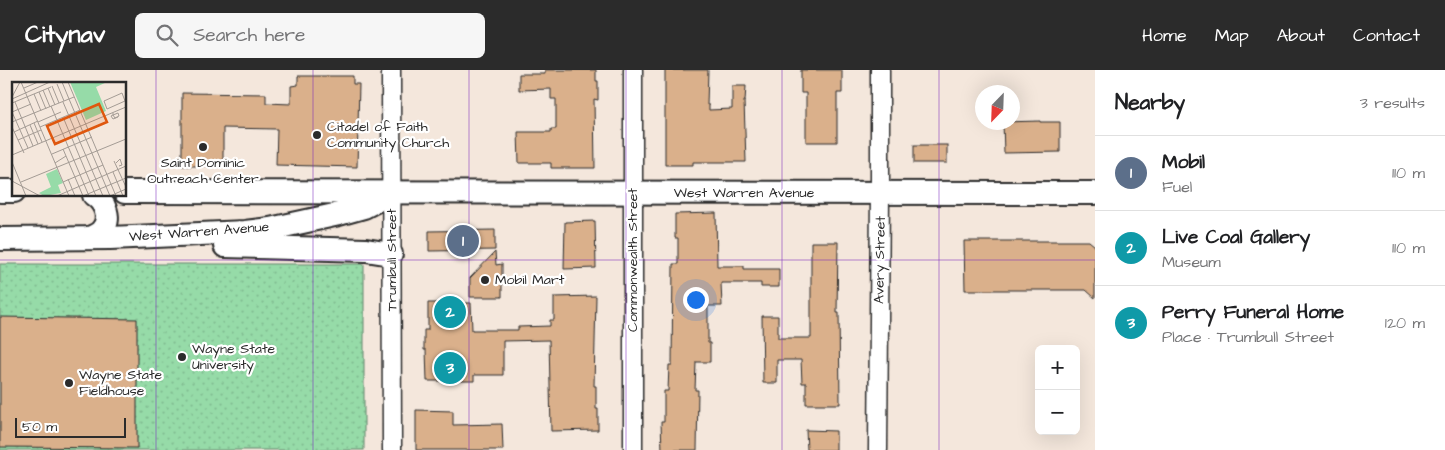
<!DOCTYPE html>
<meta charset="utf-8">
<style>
:root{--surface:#fff;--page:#f6f6f6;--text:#202124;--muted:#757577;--line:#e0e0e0;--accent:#2b2b2b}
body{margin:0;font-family:"Architects Daughter",sans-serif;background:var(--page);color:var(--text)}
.controls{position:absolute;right:15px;bottom:15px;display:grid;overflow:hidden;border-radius:8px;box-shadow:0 5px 20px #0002}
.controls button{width:45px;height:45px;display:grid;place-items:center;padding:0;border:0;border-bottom:1px solid var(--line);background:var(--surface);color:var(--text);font:25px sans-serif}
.compass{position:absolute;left:975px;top:15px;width:45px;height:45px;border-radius:50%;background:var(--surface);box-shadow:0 5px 20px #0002;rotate:203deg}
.scale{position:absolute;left:15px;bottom:12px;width:111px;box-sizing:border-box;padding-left:5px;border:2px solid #2b2b2b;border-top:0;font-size:14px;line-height:18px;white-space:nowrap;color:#2b2b2b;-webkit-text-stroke:4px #fff;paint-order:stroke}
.you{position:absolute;left:695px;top:229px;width:18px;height:18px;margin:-12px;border:4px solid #fff;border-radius:50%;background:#1a73e8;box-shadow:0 0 0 8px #1a73e833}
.badge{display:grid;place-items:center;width:32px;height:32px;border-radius:50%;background:var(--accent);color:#fff;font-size:16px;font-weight:700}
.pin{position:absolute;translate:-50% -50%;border:2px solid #fff;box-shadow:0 1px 5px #0006}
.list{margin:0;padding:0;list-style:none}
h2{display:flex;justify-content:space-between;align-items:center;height:65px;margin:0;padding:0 20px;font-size:21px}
h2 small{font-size:16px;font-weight:400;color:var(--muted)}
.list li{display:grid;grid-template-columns:32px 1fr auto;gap:15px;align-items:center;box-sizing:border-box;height:75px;padding:0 20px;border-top:1px solid var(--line)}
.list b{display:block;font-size:19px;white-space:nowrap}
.list p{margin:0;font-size:16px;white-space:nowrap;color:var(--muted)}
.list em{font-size:16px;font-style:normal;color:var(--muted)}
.icon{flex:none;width:28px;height:28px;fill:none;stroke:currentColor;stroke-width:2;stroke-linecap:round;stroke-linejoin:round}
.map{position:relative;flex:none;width:1095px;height:380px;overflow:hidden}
header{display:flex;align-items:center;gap:30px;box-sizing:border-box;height:70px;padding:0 25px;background:var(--accent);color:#fff}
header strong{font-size:24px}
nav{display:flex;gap:28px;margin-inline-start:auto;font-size:18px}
.search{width:350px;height:45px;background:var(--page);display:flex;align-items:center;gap:12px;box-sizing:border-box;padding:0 18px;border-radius:8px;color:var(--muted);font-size:19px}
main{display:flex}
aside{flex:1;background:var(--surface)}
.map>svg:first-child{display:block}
.park{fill:url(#park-dots);stroke:#60836a}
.building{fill:#dab08b;stroke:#2b2b2b}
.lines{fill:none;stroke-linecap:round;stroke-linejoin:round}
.minor-casing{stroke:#2b2b2b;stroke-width:21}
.major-casing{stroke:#2b2b2b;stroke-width:26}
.minor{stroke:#fff;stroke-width:18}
.major{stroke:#fff;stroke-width:22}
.grid{fill:none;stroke:#7b2cbf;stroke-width:1;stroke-opacity:0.55}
.poi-dot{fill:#2b2b2b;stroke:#fff;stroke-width:2}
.labels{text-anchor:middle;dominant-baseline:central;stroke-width:4.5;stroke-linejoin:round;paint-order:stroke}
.poi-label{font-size:14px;fill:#2b2b2b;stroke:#fff;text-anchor:start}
.street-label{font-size:14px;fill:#2b2b2b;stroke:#fff}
.inset-road{fill:none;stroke:#a49c95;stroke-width:1}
.view{fill:#df570e;fill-opacity:0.15;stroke:#df570e;stroke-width:2.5}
.inset-edge{fill:none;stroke:#2b2b2b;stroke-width:2.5}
</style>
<header>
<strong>Citynav</strong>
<div class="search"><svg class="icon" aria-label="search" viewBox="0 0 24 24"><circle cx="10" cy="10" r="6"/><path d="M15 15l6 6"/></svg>Search here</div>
<nav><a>Home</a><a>Map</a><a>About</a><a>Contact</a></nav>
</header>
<main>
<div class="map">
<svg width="1095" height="380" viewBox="0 0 1095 380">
<defs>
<pattern id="park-dots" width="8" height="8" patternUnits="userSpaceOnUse" patternTransform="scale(1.25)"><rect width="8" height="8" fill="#96dba8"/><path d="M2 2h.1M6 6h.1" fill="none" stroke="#81bc91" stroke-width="1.8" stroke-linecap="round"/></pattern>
</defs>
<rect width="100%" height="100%" fill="#f4e7dc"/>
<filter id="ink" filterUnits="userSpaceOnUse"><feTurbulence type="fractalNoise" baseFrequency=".02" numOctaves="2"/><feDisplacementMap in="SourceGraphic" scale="10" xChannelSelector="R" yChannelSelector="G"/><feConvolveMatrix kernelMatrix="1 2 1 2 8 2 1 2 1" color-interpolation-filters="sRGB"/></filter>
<g filter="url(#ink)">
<rect class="park" x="0" y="194" width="364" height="186"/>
<g class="building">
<path d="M 545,0 L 596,0 L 596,11 L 598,11 L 598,30 L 594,29 L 595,98 L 551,98 L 551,93 L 519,93 L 518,62 L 551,62 L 551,59 L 556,59 L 556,29 L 551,29 L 551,19 L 519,20 L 519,4 L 545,4 Z"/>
<path d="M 665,0 L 708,0 L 707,35 L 709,35 L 709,40 L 732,39 L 732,16 L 746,16 L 745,31 L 744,31 L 746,92 L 693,92 L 693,95 L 665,95 Z"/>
<path d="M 801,0 L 842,0 L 842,23 L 837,23 L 837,72 L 806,72 L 806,23 L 801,23 Z"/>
<path d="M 298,6 L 353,6 L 353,14 L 359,14 L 357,97 L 276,95 L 277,59 L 223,58 L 223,96 L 182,96 L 182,23 L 266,24 L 266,33 L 291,34 L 291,16 L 298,15 Z"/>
<path d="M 1040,51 L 1040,52 L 1060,52 L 1060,82 L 1004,83 L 1003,52 Z"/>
<rect x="914" y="75" width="33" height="18"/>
<path d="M 716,143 L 717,196 L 744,196 L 744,199 L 779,199 L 779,217 L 761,217 L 761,213 L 721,213 L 722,236 L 708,236 L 708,273 L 710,273 L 710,292 L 696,292 L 695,320 L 698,320 L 697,380 L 662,380 L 661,352 L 664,352 L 664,321 L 668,321 L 669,295 L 672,295 L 673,194 L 678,194 L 678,168 L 675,168 L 675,144 Z"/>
<path d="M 595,151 L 596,198 L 564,199 L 565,152 Z"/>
<path d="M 495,160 L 495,180 L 429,181 L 429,161 Z"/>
<path d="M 964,171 L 1089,171 L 1095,176 L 1095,228 L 1086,220 L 965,220 Z"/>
<path d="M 811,172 L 838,172 L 837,243 L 839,243 L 840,334 L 806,334 L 806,313 L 802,313 L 801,290 L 777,290 L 777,313 L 763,313 L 762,246 L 778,246 L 778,268 L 811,268 Z"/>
<path d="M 495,182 L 496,195 L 502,194 L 502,227 L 470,227 L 470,208 Z"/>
<path d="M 596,226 L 594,316 L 596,316 L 596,339 L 598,339 L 598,360 L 551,361 L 549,270 L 503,271 L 503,305 L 474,305 L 474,311 L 427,311 L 426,280 L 424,280 L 424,260 L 428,260 L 428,233 L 471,233 L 472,260 L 518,260 L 518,257 L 550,256 L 550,250 L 554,250 L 554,227 Z"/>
<path d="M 0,247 L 137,249 L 137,378 L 0,377 Z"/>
<path d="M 416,340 L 453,341 L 453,355 L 502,354 L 503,380 L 416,380 Z"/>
<path d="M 806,360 L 836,361 L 836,380 L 807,380 Z"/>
</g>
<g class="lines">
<g class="minor-casing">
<g id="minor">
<path d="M 391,0 L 392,380"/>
<path d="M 633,0 L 633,380"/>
<path d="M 878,380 L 880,123 L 880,0"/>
</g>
</g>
<g class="major-casing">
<g id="major">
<path d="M 0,121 L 14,121"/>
<path d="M 125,122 L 1095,123"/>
<path d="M 89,168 C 94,166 99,164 102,160 C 112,149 105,132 94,125"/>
<path d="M 0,169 L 110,168 L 245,162 L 270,159 L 339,144 L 364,137 L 389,124"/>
<path d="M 225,176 L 366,180 L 391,184"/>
</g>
</g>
<use href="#minor" class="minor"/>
<use href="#major" class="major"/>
</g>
</g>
<path class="grid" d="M 156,0 L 156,380M 313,0 L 313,380M 469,0 L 469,380M 626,0 L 626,380M 782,0 L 782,380M 939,0 L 939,380M 0,190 L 1095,190"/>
<g class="poi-dot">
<circle cx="317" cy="65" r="5"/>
<circle cx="203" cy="77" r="5"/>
<circle cx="485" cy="210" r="5"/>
<circle cx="182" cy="287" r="5"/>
<circle cx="69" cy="313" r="5"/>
</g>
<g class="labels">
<g class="poi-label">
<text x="327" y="57">Citadel of Faith<tspan x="327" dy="16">Community Church</tspan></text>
<text x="203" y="93" text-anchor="middle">Saint Dominic<tspan x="203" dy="16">Outreach Center</tspan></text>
<text x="495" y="210">Mobil Mart</text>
<text x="192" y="279">Wayne State<tspan x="192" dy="16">University</tspan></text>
<text x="79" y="305">Wayne State<tspan x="79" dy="16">Fieldhouse</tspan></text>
</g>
<g class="street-label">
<text x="744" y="123">West Warren Avenue</text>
<text transform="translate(199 162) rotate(-4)">West Warren Avenue</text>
<text transform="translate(392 190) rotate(-90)">Trumbull Street</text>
<text transform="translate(633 190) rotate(-90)">Commonwealth Street</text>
<text transform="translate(880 190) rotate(-89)">Avery Street</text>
</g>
</g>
<g transform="translate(12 12)">
<rect width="114" height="114" fill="#f4e7dc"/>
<path d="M 45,87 L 51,101 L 46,103 L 49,111 L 32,114 L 27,111 L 39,105 L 34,92 Z" fill="#96dba8"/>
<path d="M 58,0 L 95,0 L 84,5 L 94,29 L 74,38 Z" fill="#96dba8"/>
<path class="inset-road" d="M 9,0 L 57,114M 50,0 L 57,17M 56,0 L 104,114M 45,2 L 52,19M 40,4 L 47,21M 12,6 L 26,0M 36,6 L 43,23M 31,8 L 38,25M 27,10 L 34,27M 110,11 L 113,19 L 95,27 L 92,19 ZM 22,12 L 29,29M 0,15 L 8,0M 0,17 L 38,0M 57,17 L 98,114M 3,20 L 21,64M 51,20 L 91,114M 0,21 L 39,5M 39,24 L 77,114M 0,30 L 16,66M 0,30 L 19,22M 22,31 L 62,15M 101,31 L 101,33 L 103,36 L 107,34 L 106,31 L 101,33 L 99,34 L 101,37 L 106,35M 51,35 L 84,114M 0,40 L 22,31M 26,40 L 49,30M 22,41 L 30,60M 18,43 L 26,62M 0,45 L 12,71M 28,45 L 68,28M 2,50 L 26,39M 6,58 L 29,48M 40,72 L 80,55M 0,73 L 114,25M 54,74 L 71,114M 102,79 L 114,105M 0,80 L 14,114M 43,81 L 54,74 L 51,67M 104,81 L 108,77 L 110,83 L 107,84M 101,90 L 111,114M 56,97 L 63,114M 0,99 L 28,114M 9,100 L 114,57M 51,100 L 91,83M 45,114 L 114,84M 71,114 L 114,96M 98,114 L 114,107"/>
<path class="view" d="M 87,22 L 95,40 L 43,62 L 35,44 Z"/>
<rect width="114" height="114" class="inset-edge"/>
</g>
</svg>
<div class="controls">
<button>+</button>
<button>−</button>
</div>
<svg class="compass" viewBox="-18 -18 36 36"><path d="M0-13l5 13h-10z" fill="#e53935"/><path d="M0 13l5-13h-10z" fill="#757577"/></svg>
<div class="scale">50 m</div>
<div class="you"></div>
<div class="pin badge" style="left:463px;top:171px;background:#5c6f8a">1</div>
<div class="pin badge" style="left:450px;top:242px;background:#0f9aa8">2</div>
<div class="pin badge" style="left:450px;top:298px;background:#0f9aa8">3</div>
</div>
<aside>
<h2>Nearby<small>3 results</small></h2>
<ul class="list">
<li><span class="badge" style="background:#5c6f8a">1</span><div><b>Mobil</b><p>Fuel</p></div><em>110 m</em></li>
<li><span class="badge" style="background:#0f9aa8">2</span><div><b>Live Coal Gallery</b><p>Museum</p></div><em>110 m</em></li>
<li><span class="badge" style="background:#0f9aa8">3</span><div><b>Perry Funeral Home</b><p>Place · Trumbull Street</p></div><em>120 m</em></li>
</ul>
</aside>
</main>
